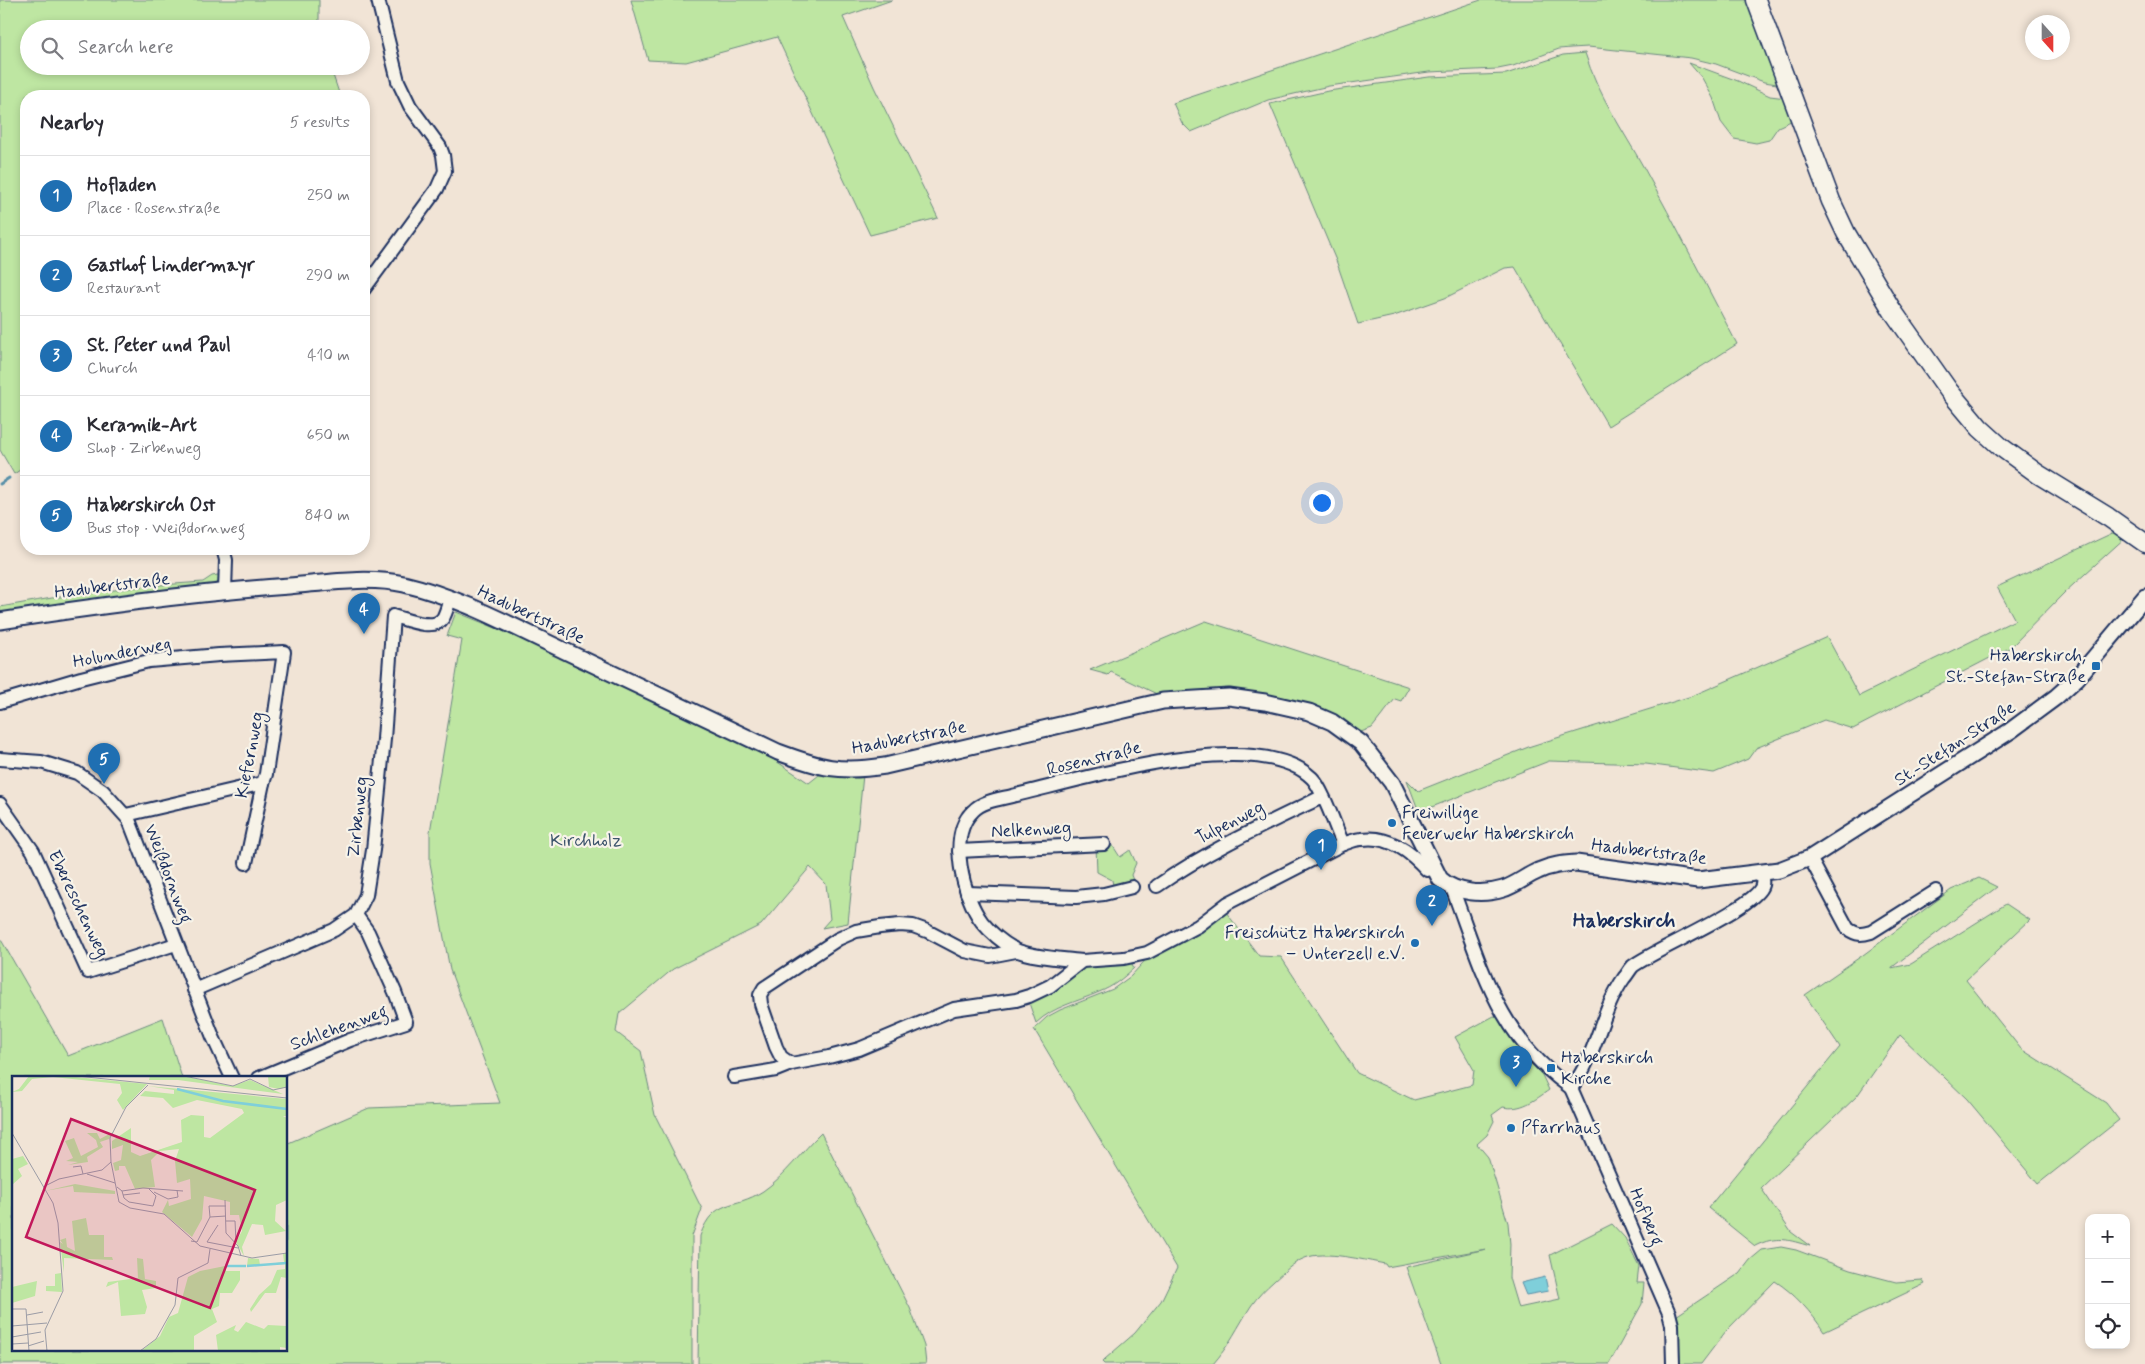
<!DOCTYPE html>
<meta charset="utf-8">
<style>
:root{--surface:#fff;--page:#f7f7f7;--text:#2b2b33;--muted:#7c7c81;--line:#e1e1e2;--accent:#1f6fb2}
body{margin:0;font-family:Mynerve,sans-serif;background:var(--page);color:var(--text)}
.controls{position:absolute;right:15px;bottom:15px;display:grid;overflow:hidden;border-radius:10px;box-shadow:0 2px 8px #0003}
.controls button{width:45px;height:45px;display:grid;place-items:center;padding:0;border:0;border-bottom:1px solid var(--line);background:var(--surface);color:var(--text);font:25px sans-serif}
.compass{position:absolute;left:2025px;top:15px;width:45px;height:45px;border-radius:50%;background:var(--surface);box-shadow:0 2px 8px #0003;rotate:159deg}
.you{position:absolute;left:1321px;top:502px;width:18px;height:18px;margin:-12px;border:4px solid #fff;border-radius:50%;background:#1a73e8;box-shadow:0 0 0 8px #1a73e833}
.badge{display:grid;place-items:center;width:32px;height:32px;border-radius:50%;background:var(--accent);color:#fff;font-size:16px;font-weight:700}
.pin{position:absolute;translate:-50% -41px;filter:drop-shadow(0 1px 2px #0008)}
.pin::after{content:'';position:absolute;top:26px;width:18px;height:15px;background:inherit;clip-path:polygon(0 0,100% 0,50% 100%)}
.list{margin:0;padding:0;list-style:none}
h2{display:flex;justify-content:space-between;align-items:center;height:65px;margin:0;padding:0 20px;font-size:21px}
h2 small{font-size:16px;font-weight:400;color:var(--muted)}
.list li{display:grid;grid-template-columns:32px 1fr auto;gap:15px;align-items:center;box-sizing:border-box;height:80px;padding:0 20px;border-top:1px solid var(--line)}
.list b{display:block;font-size:19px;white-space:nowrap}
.list p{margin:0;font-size:16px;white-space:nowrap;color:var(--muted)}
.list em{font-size:16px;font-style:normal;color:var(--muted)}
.icon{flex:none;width:28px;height:28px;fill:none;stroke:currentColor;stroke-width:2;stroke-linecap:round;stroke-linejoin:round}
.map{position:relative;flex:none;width:2145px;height:1364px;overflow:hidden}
.search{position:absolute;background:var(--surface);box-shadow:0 2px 8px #0003;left:20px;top:20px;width:350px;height:55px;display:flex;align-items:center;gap:12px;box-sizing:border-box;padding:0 18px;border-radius:28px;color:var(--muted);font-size:19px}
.panel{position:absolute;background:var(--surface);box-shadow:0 2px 8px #0003;left:20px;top:90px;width:350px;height:465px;border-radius:20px}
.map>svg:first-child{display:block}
.green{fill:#bee6a2;stroke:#6c8a80}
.water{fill:#7fcfda;stroke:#578fa8}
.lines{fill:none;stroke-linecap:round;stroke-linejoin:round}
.stream{stroke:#578fa8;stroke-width:3}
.minor-casing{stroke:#1b2f5e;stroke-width:16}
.tertiary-casing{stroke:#1b2f5e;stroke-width:19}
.secondary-casing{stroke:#1b2f5e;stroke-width:21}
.minor{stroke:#f7f3e8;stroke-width:12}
.tertiary{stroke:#f7f3e8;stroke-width:15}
.secondary{stroke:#f7f3e8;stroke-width:18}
.poi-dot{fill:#1f6fb2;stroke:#f7f3e8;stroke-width:2}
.labels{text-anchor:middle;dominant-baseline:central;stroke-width:4.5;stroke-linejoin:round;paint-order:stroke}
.street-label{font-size:18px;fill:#1b2f5e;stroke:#f7f3e8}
.poi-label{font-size:18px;fill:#1b2f5e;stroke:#f7f3e8;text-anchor:start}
.park-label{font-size:18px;fill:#3c546c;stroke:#f7f3e8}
.quarter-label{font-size:20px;font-weight:bold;fill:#1b2f5e;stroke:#f7f3e8}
.inset-river{fill:none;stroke:#7fcfda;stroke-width:2.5}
.inset-road{fill:none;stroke:#9b9ca6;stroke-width:1}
.view{fill:#c2185b;fill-opacity:0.15;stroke:#c2185b;stroke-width:2.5}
.inset-edge{fill:none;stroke:#1b2f5e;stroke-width:2.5}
</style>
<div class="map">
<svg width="2145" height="1364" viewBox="0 0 2145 1364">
<rect width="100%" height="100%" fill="#f1e4d6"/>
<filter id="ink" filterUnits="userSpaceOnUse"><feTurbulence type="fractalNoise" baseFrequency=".02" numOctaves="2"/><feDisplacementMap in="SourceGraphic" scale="10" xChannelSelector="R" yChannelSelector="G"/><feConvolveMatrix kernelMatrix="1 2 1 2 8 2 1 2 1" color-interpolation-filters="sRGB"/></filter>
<g filter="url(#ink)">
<g class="green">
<path d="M 0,0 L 319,0 L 319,29 L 29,29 L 29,66 L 330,66 L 340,96 L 26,96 L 26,466 L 14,474 L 0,450 Z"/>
<path d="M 631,0 L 892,0 L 843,17 L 874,87 L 938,218 L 870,235 L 777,37 L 686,62 L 648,60 Z"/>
<path d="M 1481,0 L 1750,0 L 1780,82 L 1777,84 L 1764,82 L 1716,64 L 1691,58 L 1588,47 L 1571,48 L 1559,49 L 1513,66 L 1498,69 L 1429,72 L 1329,86 L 1268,100 L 1191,132 L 1182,123 L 1173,103 Z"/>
<path d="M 1585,53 C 1598,95 1623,130 1644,168 C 1676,226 1706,285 1737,344 L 1608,426 L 1515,267 L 1505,268 L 1445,298 L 1394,316 L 1358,324 L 1337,263 L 1270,104 L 1328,91 L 1429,77 L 1506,74 L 1563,55 Z"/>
<path d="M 1689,63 L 1738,81 L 1770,96 L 1786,98 L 1793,120 L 1778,127 L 1769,140 L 1756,143 L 1734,139 L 1721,122 L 1713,98 L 1702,78 Z"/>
<path d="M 2119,530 L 2127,536 L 2064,593 L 2011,647 L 1853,729 L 1824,720 L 1756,748 L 1748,759 L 1714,773 L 1646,764 L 1549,761 L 1419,812 L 1407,780 L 1418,791 L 1531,746 L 1692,696 L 1827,637 L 1859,696 L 2015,620 L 1997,587 Z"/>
<path d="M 223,574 L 219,582 L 208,588 L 0,615 L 0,607 L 52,598 L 146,586 L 203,582 L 212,576 Z"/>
<path d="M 456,612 L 508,633 L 773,759 L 809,783 L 819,775 L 863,775 L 848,923 L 822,928 L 830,919 L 826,884 L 810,867 L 761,925 L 673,969 L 619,1014 L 616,1032 L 641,1051 L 655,1115 L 702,1209 L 692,1236 L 692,1364 L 0,1364 L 0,938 L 68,1056 L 163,1018 L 182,1078 L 14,1078 L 14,1350 L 286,1350 L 286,1144 L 369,1108 L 500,1103 L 450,970 L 430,863 L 430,832 L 462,640 L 447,636 Z"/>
<path d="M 1206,621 L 1409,687 L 1401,701 L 1395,699 L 1372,728 L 1358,733 L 1309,709 L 1163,697 L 1111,672 L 1108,675 L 1090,670 Z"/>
<path d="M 1096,846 L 1113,846 L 1120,857 L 1130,850 L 1136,863 L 1131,875 L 1134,883 L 1114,890 L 1112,880 L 1097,872 Z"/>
<path d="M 1979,878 L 1997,887 L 1891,968 L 1911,964 L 2006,904 L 2030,920 L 1966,980 L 2021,1049 L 2106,1103 L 2119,1120 L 2038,1184 L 1967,1099 L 1900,1035 L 1857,1096 L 1761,1188 L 1791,1232 L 1810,1246 C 1789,1240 1777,1235 1755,1246 L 1708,1208 L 1840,1047 L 1805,995 L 1863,955 L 1951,890 Z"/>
<path d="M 1226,912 L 1259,956 L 1281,957 L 1357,1073 L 1414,1100 L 1472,1085 L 1474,1070 L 1455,1037 L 1494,1016 L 1500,1017 L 1513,1043 L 1516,1043 L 1519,1048 L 1516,1054 L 1518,1056 L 1523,1056 L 1542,1075 L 1549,1090 C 1535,1100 1521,1111 1503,1107 L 1492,1115 L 1494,1121 L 1487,1135 L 1477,1144 L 1488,1157 L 1508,1223 L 1510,1244 L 1509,1278 L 1518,1308 L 1560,1299 L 1550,1255 L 1612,1224 L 1625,1238 L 1639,1266 L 1637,1283 L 1644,1283 L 1642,1304 L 1609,1364 L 1441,1364 L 1406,1267 L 1486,1249 L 1387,1267 L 1385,1264 C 1364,1260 1324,1250 1305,1258 C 1294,1262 1283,1273 1274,1281 C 1266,1288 1257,1297 1251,1306 C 1238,1326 1229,1346 1213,1364 L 1104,1364 L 1102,1362 L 1105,1359 L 1135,1333 L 1161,1301 L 1177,1268 L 1034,1029 L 1047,1017 L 1060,1010 L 1113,989 L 1131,976 L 1150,955 Z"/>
<path d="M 1131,962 L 1134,968 C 1123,978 1113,987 1099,992 C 1077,1002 1054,1006 1036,1023 L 1029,1003 L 1054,991 L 1082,968 Z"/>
<path d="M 821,1133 L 910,1308 L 924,1346 L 926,1364 L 698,1364 L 700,1236 C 714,1197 734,1210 763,1191 C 785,1176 802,1151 821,1133 Z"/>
<path d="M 1781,1247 L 1796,1250 L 1850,1270 L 1896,1282 L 1922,1280 L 1925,1284 L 1824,1332 C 1812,1313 1794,1293 1775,1281 L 1726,1331 L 1701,1364 L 1677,1364 L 1676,1316 L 1740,1273 L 1750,1260 L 1762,1250 Z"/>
</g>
<path class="water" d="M 1545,1277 L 1548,1291 L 1526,1295 L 1521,1283 Z"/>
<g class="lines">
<path class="stream" d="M 0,484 L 9,478"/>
<g class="minor-casing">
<g id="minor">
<path d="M 364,289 L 437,189 L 445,171 L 443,155 L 440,147 L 410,106 L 398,81 L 378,0"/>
<path d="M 223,549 L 226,560 L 225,591"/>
<path d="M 0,702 L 81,678 L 149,661 L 219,655 L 284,652 L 266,774 L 263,783 L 246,863"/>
<path d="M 0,759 L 41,762 L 77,773 L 103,791 L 129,820 L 213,1037 L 232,1078"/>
<path d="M 0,804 L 33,851 L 88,972 L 176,944"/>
<path d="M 126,815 L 263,783"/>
<path d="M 959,851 L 1104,844"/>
<path d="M 1810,858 L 1848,929 C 1857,935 1861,935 1871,932 L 1936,891"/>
<path d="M 1157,886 C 1209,850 1266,824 1322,797"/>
<path d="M 1452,888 C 1482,967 1497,1036 1571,1088"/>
<path d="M 967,893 L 1076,897 L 1104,894 L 1132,887"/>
<path d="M 1082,961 C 1065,959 1028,957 1014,949 C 1002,942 991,933 982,922 C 963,897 947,835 973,811 C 982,801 1000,799 1012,796 C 1082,780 1256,724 1312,778 C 1323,789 1336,829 1343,844"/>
<path d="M 194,990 L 334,930 L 356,915 L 366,895 L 373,850 L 384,739 L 393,616 C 405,619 434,632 443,618 C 446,613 448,605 450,599"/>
<path d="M 791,1064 L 781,1057 L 776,1047 L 761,1004 L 760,995 L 764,988 L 838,939 L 856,931 L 880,927 L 900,925 L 913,926 L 927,931 L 965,951 L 990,956 L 1016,951"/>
<path d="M 734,1077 L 776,1070 L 791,1064 L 829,1057 L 859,1049 L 954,1009 L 1016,1000 L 1029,996 L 1050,986 L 1082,961 L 1124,958 L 1147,953 L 1198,926 L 1228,903 L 1343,844 C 1349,842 1356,839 1362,839 C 1388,835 1411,852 1427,870 L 1434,868"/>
<path d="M 259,1078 L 350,1040 L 406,1022 L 395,992 L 368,932 L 356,915"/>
<path d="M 1571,1088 C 1597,1056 1600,1012 1624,978 C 1627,975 1630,969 1633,966 C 1655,949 1757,907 1762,885 C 1763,881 1762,877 1761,873"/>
<path d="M 1571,1088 L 1669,1313 L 1672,1325 L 1673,1364"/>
</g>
</g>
<g class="tertiary-casing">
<path id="tertiary" d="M 0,621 C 96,606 192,593 289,586 C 326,583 367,576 404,584 C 459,597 512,626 563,650 C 635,684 707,718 778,752 C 821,768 839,773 885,766 L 1163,701 L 1229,697 L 1265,702 L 1309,712 L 1332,722 L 1361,743 L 1392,783 L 1440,879 C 1456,894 1484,895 1503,889 C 1516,885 1526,876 1538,871 C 1551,865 1563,864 1576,863 L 1698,880 L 1779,870 L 1810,858 L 2010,731 L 2056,697 L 2077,678 L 2145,597"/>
</g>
<g class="secondary-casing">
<path id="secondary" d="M 1756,0 L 1831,201 L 1846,233 L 1892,310 L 1949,391 L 1980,428 L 2001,447 L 2038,474 L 2108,517 L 2145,543"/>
</g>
<use href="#minor" class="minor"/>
<use href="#tertiary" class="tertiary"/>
<use href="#secondary" class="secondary"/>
</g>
</g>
<g class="poi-dot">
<rect x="2091" y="661" width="10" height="10" rx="2.5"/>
<circle cx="1392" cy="823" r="5"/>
<circle cx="1415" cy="943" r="5"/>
<rect x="1546" y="1063" width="10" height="10" rx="2.5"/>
<circle cx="1511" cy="1128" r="5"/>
</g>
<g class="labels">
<g class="street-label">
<text transform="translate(112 586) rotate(-7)">Hadubertstraße</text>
<text transform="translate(531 615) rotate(25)">Hadubertstraße</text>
<text transform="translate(122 653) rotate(-11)">Holunderweg</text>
<text transform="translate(909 738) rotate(-11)">Hadubertstraße</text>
<text transform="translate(1955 744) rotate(-33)">St.-Stefan-Straße</text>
<text transform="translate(250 755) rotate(-79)">Kiefernweg</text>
<text transform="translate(1094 759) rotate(-14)">Rosenstraße</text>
<text transform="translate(358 817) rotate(-84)">Zirbenweg</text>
<text transform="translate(1230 823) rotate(-27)">Tulpenweg</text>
<text transform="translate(1031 830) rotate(-3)">Nelkenweg</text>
<text transform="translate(1649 852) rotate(7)">Hadubertstraße</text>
<text transform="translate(168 874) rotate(69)">Weißdornweg</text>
<text transform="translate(78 904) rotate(64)">Ebereschenweg</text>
<text transform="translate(339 1028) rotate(-20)">Schlehenweg</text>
<text transform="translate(1646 1217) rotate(67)">Hofberg</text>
</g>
<g class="poi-label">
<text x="2086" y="656" text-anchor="end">Haberskirch,<tspan x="2086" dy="21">St.-Stefan-Straße</tspan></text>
<text x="1402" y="813">Freiwillige<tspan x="1402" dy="21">Feuerwehr Haberskirch</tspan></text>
<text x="1405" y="933" text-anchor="end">Freischütz Haberskirch<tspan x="1405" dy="21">– Unterzell e.V.</tspan></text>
<text x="1561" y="1058">Haberskirch<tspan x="1561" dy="21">Kirche</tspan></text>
<text x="1521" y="1128">Pfarrhaus</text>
</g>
<g class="park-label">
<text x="586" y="841">Kirchholz</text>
</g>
<g class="quarter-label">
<text x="1624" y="921">Haberskirch</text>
</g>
</g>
<g transform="translate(12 1076)">
<rect width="275" height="275" fill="#f1e4d6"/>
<path d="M 17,0 L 54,0 L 135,8 L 111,34 L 105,24 L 110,17 L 108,8 L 41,1 L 20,3 L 10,15 L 0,16 L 7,13 ZM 138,0 L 171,0 L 220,10 L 238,4 L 271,18 L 166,4 L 137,4 ZM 256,0 L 275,0 L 275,11 L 267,13 L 257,11 ZM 136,10 L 275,23 L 275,40 L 271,40 L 275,42 L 275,124 L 264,129 L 263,145 L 274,155 L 253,159 L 251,149 L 240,148 L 230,171 L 232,180 L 224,166 L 230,155 L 227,139 L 218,139 L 218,126 L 192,120 L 190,143 L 180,161 L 150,136 L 156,124 L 157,130 L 179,123 L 178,103 L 165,107 L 163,85 L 167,73 L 148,75 L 139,84 L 143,111 L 123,113 L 113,90 L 107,90 L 107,94 L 103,95 L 101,87 L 109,84 L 111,69 L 100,73 L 100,65 L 119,52 L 119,76 L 128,80 L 170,66 L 169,44 L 179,39 L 192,40 L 192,61 L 198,62 L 232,37 L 230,33 L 185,24 L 161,32 L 151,22 L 128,20 L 133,15 L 162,18 L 162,14 ZM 101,56 L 97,63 L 88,66 L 91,71 L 75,81 L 76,86 L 56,89 L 66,86 L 54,85 L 61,82 L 53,65 L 62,62 L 69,80 L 86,71 L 84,64 L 75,57 L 85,57 L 88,63 ZM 11,80 L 16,88 L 6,93 L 10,100 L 0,109 L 0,83 ZM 63,108 L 103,115 L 103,118 L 62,116 L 61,110 L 33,115 ZM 74,142 L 77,159 L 92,159 L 92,181 L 100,181 L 101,184 L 52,182 L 52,197 L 48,166 L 51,168 L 48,164 L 54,162 L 55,171 L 63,175 L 60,145 ZM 275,177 L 275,202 L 269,201 L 264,217 L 253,217 L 239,236 L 238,233 L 247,219 L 259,208 L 265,194 L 273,193 L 273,188 L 235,190 L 236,182 L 247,183 L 248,189 L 272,186 L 271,178 ZM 125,182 L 131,183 L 133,203 L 144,205 L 144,212 L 130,214 L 135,231 L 133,238 L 109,240 L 106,206 L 94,211 L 96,206 L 126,202 ZM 213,190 L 214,195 L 228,195 L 228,204 L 220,217 L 208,217 L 207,230 L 200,233 L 205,246 L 182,260 L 182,275 L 129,275 L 148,260 L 157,241 L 166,237 L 176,201 L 188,195 ZM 49,197 L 50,216 L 34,215 L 34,210 L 43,210 L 43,198 ZM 25,205 L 23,220 L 0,227 L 0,211 ZM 234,246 L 252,253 L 256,249 L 275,250 L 275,272 L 268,271 L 268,275 L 206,275 L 204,259 L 224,249 L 222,254 L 226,256 Z" fill="#bee6a2"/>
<path class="inset-river" d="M 165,13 L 211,25 L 275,33M 213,190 L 234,190M 235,190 L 275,187"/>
<path class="inset-road" d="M 65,0 L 275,22M 172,0 L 221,10 L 238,3 L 261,14 L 275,11M 136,9 L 114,31 L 98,62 L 99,86 L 107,126 L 118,132 L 152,138 L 188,170 L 240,182 L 275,177M 0,57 L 41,127 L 46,147 L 51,215 L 33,254 L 35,275M 61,91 L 69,90 L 71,98M 75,98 L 103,107M 31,111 L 47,103 L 90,94 L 99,86M 105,111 L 110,115 L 131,112 L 171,115M 110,115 L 112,122 L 117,126 L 141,130 L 144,120 L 137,113M 142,116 L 156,123 L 166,121 L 165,114M 111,119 L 128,117M 213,124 L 214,157 L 226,170 L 229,180M 198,141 L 197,130 L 214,130M 214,145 L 223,145 L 224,166M 206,149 L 195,166 L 226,172M 179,165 L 185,166 L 198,141 L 214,140M 0,233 L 14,233 L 17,275M 15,239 L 31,236M 0,250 L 35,247M 0,261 L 29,256M 0,268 L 16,267M 16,270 L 32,265M 128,275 L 144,263 L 163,229 L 166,202 L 196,187 L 198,173"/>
<path class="view" d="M 59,43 L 243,114 L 198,232 L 14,161 Z"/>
<rect width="275" height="275" class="inset-edge"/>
</g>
</svg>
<div class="controls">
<button>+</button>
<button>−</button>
<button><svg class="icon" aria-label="locate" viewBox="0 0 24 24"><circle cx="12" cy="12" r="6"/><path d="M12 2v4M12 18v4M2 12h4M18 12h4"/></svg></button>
</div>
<svg class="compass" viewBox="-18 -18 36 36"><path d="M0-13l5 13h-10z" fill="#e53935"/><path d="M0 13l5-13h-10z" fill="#7c7c81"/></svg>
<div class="you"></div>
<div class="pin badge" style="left:1321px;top:870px">1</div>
<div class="pin badge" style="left:1432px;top:926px">2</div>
<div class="pin badge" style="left:1516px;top:1087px">3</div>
<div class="pin badge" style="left:364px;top:634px">4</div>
<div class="pin badge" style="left:104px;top:784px">5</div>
<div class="search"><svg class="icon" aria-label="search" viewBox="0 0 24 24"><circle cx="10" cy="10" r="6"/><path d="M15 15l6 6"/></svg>Search here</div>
<section class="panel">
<h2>Nearby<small>5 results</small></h2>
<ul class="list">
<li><span class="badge">1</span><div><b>Hofladen</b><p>Place · Rosenstraße</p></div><em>250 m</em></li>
<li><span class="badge">2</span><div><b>Gasthof Lindermayr</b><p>Restaurant</p></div><em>290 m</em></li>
<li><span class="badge">3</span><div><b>St. Peter und Paul</b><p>Church</p></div><em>410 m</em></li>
<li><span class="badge">4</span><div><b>Keramik-Art</b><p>Shop · Zirbenweg</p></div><em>650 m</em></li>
<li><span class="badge">5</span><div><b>Haberskirch Ost</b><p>Bus stop · Weißdornweg</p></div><em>840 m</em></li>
</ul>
</section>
</div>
